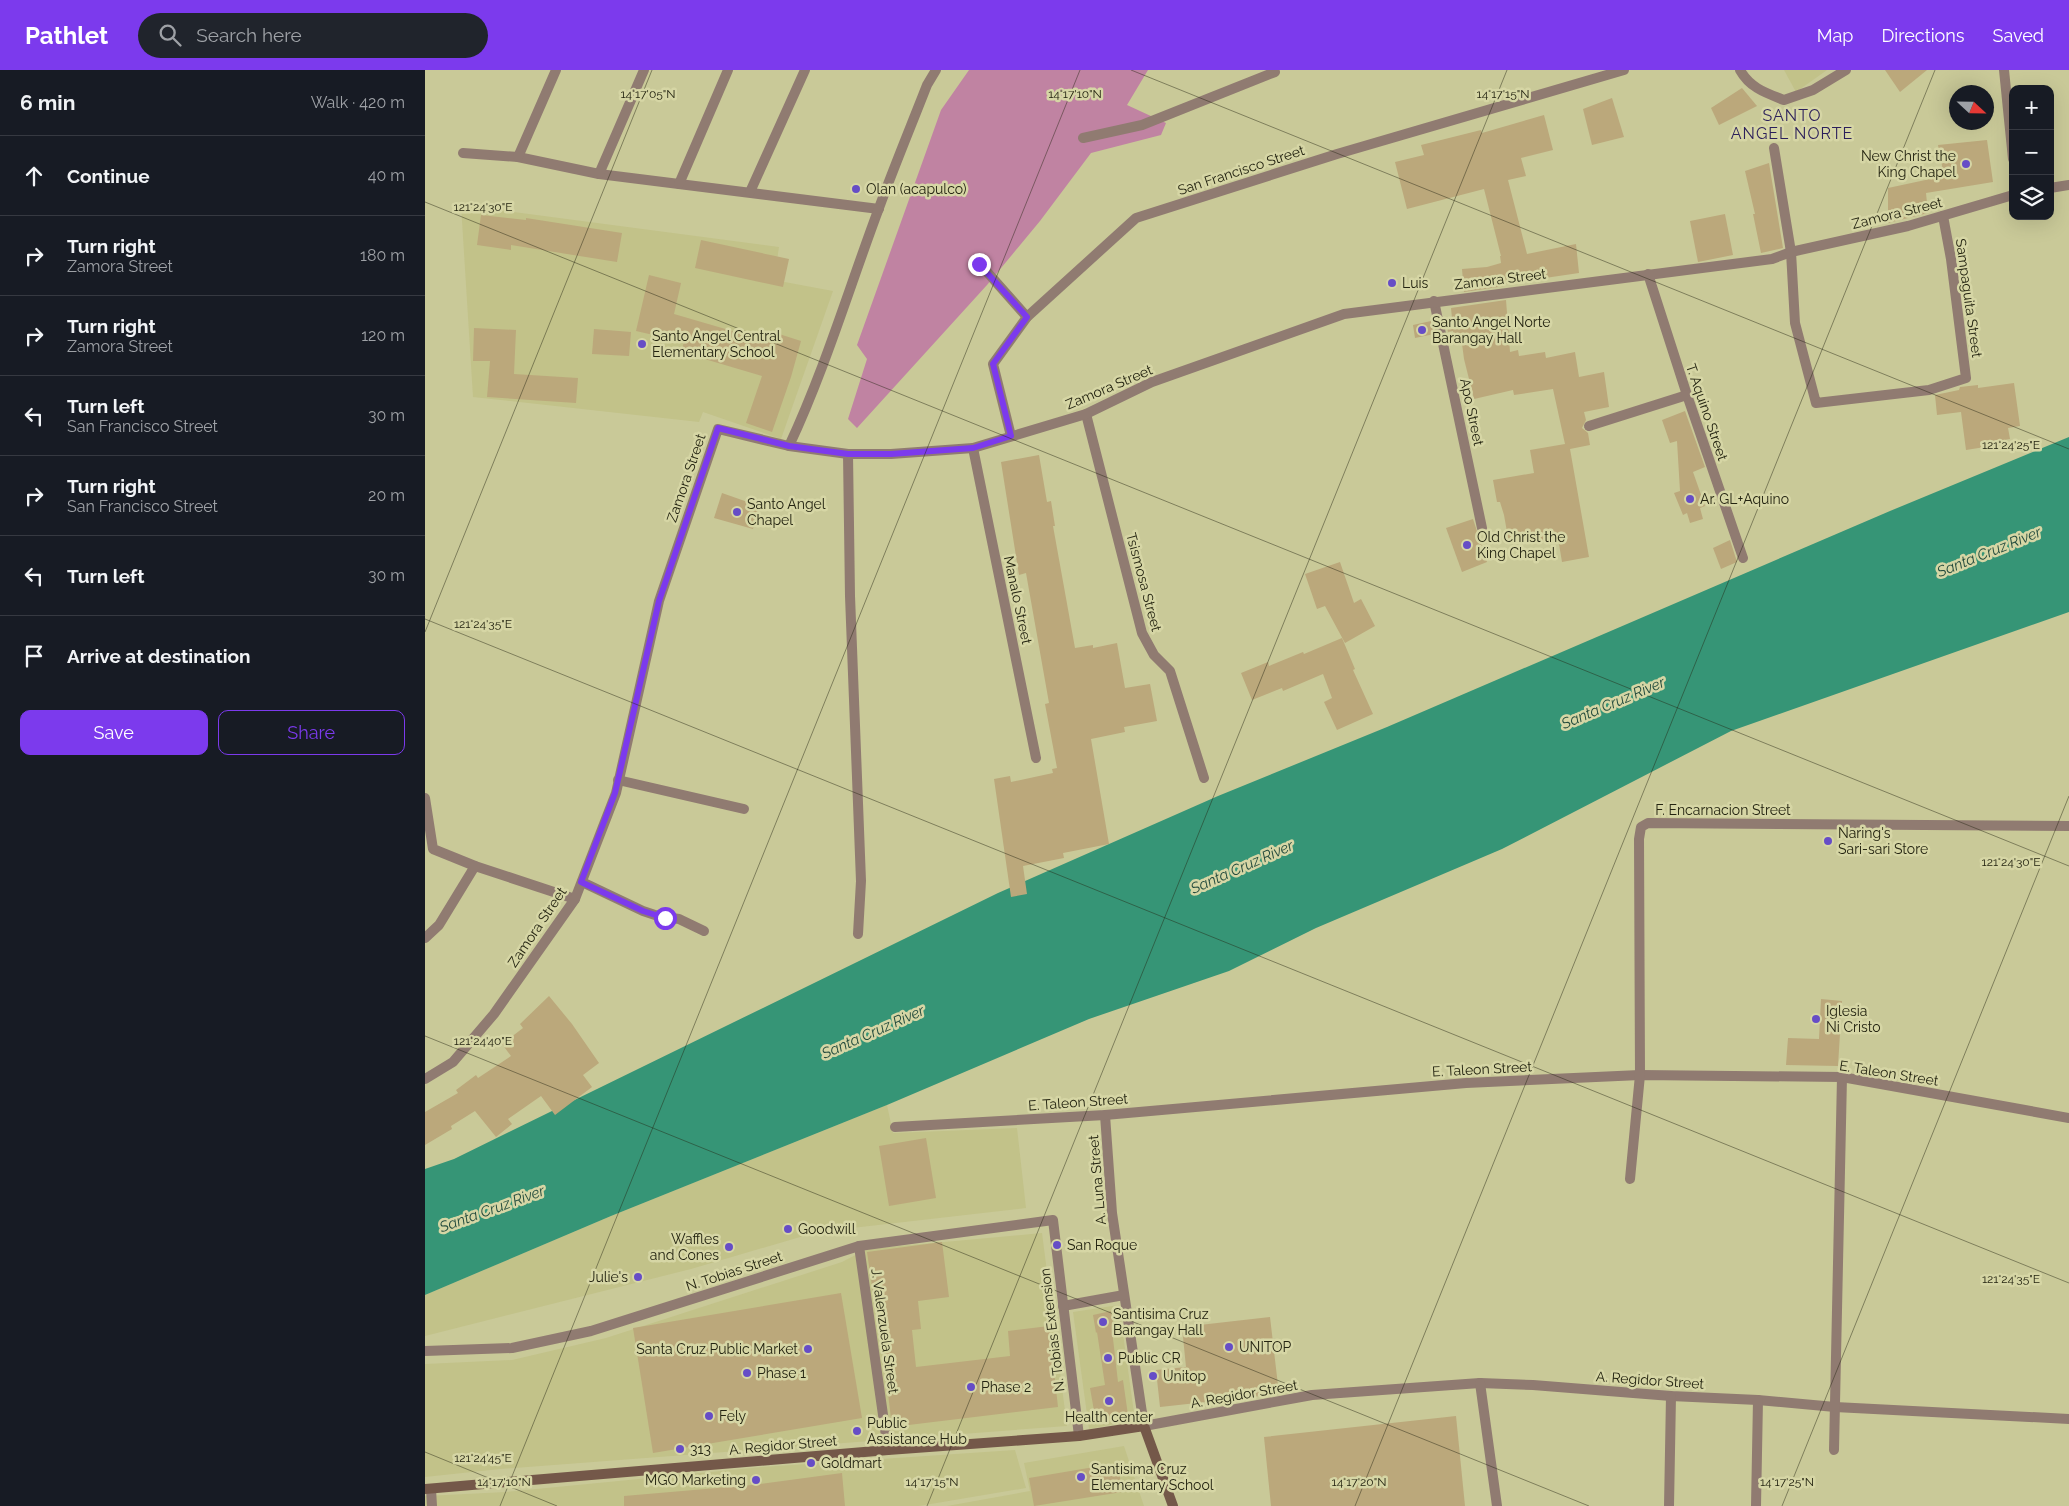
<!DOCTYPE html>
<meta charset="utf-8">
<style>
:root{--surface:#171b24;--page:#20242c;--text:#f1f3f6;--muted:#9ea1a6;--line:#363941;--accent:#7c3aed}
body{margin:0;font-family:Raleway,sans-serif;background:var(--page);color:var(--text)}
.controls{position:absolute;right:15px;top:15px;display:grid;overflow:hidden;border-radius:10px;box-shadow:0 5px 20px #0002}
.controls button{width:45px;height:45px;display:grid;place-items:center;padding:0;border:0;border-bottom:1px solid var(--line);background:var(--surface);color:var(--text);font:25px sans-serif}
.compass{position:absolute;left:1524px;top:15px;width:45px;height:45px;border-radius:50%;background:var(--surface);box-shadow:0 5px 20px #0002;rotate:112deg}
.stop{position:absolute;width:15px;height:15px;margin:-11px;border:4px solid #7c3aed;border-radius:50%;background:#fff}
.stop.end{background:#7c3aed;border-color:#fff;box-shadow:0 1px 5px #0008}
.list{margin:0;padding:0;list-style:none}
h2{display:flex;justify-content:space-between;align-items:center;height:65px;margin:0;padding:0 20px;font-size:21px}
h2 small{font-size:16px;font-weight:400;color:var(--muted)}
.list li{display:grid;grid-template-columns:32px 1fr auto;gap:15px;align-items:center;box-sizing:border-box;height:80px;padding:0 20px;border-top:1px solid var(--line)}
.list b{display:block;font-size:19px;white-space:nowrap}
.list p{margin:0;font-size:16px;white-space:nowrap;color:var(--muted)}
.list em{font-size:16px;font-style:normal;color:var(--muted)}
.actions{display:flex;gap:10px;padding:15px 20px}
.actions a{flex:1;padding:11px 0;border:1px solid var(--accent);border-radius:10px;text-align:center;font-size:18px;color:var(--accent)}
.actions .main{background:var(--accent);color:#fff}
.icon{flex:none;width:28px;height:28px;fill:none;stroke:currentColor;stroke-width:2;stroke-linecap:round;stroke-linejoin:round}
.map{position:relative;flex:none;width:1644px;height:1436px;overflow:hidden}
header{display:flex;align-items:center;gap:30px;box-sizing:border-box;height:70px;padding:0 25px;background:var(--accent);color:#fff}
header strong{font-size:24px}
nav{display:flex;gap:28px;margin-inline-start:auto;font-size:18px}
.search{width:350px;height:45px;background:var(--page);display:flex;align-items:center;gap:12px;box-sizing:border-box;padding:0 18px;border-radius:28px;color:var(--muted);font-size:19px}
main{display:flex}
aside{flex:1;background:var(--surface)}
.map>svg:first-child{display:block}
.built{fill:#c2c289}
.green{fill:#c083a2}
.water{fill:#369576}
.building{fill:#bba87b}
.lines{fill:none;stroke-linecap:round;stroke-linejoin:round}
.street{stroke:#907b71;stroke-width:10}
.secondary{stroke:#745849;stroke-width:10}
.route{stroke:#7c3aed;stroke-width:6}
.ticks{fill:none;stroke:#242411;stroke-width:1;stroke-opacity:0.45}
.poi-dot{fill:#664dc6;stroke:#d6d6a5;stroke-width:2}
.labels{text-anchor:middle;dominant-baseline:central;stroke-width:5;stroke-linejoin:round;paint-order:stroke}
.poi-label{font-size:14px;fill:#242411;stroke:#d6d6a5;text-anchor:start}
.street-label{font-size:14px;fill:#242411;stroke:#d6d6a5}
.water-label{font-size:15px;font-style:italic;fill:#234b3d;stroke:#d6d6a5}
.quarter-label{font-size:16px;letter-spacing:1px;fill:#2b1f5a;stroke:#d6d6a5}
.ticks-label{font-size:12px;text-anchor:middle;fill:#242411;stroke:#d6d6a5;stroke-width:5;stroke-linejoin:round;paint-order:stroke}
</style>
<header>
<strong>Pathlet</strong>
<div class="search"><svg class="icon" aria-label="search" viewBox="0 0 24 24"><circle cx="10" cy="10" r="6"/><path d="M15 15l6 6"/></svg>Search here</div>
<nav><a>Map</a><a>Directions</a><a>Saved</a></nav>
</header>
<main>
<aside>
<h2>6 min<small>Walk · 420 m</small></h2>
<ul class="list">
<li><svg class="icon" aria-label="ahead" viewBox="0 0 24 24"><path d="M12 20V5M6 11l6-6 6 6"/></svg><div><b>Continue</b></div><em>40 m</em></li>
<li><svg class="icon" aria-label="right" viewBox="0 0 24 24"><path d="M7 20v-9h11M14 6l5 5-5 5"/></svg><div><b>Turn right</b><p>Zamora Street</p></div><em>180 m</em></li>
<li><svg class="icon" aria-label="right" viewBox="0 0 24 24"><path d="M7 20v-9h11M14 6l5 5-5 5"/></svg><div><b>Turn right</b><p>Zamora Street</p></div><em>120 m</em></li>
<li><svg class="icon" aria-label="left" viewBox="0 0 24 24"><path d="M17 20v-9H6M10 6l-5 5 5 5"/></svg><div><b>Turn left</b><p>San Francisco Street</p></div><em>30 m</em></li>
<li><svg class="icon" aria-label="right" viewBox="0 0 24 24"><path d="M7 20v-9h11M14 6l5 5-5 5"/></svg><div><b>Turn right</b><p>San Francisco Street</p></div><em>20 m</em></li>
<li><svg class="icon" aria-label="left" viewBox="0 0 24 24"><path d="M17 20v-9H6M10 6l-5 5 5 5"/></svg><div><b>Turn left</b></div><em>30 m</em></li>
<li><svg class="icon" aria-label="arrive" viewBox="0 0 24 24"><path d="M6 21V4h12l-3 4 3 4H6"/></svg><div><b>Arrive at destination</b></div></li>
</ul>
<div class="actions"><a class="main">Save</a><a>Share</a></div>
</aside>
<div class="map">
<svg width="1644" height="1436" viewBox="0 0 1644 1436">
<rect width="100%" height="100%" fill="#c9c998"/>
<g class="built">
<path d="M 1359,0 L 1402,0 L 1371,22 Z"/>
<path d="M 36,135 L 354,177 L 349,210 L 408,221 L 356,369 L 278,342 L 274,352 L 48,327 Z"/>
<path d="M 462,1035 L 468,1063 L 592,1058 L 601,1138 L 392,1162 L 266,1199 L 0,1266 L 0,1225 L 186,1146 Z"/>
<path d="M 617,1163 L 642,1356 L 75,1399 L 0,1407 L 0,1294 L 87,1290 L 181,1268 L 417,1192 L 442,1179 Z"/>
<path d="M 694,1235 L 710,1350 L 664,1359 L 648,1242 Z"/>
<path d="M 699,1376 L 719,1436 L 522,1436 L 605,1421 L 599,1393 Z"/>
<path d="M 590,1380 L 601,1418 L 494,1436 L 0,1436 L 0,1426 L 81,1422 L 337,1397 Z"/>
</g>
<path class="green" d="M 544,0 L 723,0 L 702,35 L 741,53 L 736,65 L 666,83 L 615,151 L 562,215 L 432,358 L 423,349 L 442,289 L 432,275 L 516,40 Z"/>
<path class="water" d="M 1644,367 L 1644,542 L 1306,661 L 1077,779 L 891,858 L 804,901 L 664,949 L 462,1035 L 186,1146 L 0,1225 L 0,1099 L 29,1089 L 573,823 L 793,726 L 962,657 L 1465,441 Z"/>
<g class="building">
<path d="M 1460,0 L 1502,0 L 1475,22 Z"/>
<path d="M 1317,18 L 1332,36 L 1294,55 L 1286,38 Z"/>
<path d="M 1187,28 L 1199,67 L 1167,75 L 1158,39 Z"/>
<path d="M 1119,45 L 1128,80 L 1096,88 L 1101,106 L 1083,110 L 1102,184 L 1151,174 L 1154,203 L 1120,208 L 1119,204 L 1080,214 L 1080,216 L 1039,222 L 1037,199 L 1062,197 L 1076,193 L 1075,186 L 1076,186 L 1059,119 L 982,139 L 970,92 L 999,85 L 996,75 L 1056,60 L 1057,63 Z"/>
<path d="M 1562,70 L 1568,112 L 1501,123 L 1503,143 L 1463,153 L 1463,118 L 1519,106 L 1513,75 Z"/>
<path d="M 1344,93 L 1358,178 L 1336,183 L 1328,144 L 1330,144 L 1320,101 Z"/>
<path d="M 1300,144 L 1308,185 L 1273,192 L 1265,151 Z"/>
<path d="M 56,145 L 101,150 L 101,148 L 197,163 L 192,192 L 86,175 L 86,180 L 52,175 Z"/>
<path d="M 276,170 L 364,189 L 358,217 L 270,198 Z"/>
<path d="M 224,205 L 256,213 L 249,244 L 348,273 L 351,263 L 376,271 L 366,307 L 347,362 L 321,353 L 337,306 L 256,282 L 259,272 L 211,261 Z"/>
<path d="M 1081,230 L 1085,282 L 1093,280 L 1094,286 L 1120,282 L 1121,288 L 1150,282 L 1154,307 L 1179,302 L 1184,337 L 1159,342 L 1161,350 L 1157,358 L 1163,363 L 1165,375 L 1145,379 L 1164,487 L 1137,492 L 1133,468 L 1113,472 L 1112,468 L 1084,473 L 1079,445 L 1075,432 L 1072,432 L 1068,410 L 1109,403 L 1105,380 L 1140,374 L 1128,319 L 1089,325 L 1088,320 L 1049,329 L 1039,289 L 1036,266 L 1029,266 L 1028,261 L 1023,262 L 1020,249 L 1027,248 L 1026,238 Z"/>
<path d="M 1006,251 L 1009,264 L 990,268 L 988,255 Z"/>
<path d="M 49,258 L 91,260 L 89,304 L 153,308 L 151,333 L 62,327 L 65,291 L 48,291 Z"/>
<path d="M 169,259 L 206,262 L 204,286 L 167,284 Z"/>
<path d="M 1589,313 L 1595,356 L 1583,358 L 1585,369 L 1560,373 L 1560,377 L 1541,380 L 1536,342 L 1512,345 L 1510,325 L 1534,320 L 1535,317 L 1553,315 L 1553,318 Z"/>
<path d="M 1260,341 L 1280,397 L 1268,402 L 1280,436 L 1275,438 L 1278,449 L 1265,453 L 1262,443 L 1258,445 L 1249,423 L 1255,421 L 1252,371 L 1245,373 L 1237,350 Z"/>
<path d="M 614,385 L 622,432 L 626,431 L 630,456 L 628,456 L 650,578 L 668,575 L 668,578 L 692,573 L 700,618 L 725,614 L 732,651 L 699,657 L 700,662 L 666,669 L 684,774 L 638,783 L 639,788 L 598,796 L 602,824 L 586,827 L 569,709 L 585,706 L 586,712 L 628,703 L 627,699 L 632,698 L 620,634 L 624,633 L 601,503 L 594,505 L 576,392 Z"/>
<path d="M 297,423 L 334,436 L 328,459 L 289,448 Z"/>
<path d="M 1048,449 L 1062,492 L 1037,502 L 1021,458 Z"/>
<path d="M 1305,470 L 1312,492 L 1296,499 L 1288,478 Z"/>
<path d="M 915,492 L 929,533 L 936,529 L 950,556 L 920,573 L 900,536 L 892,539 L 880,504 Z"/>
<path d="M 917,568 L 930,599 L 928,600 L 948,644 L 912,660 L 899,632 L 907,628 L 898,604 L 858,621 L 857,618 L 827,630 L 816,603 L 843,592 L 844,596 L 878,582 L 879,584 Z"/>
<path d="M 124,926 L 147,954 L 174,993 L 158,1005 L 167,1017 L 130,1045 L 116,1026 L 83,1049 L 87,1054 L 71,1067 L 50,1041 L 26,1056 L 27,1059 L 0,1075 L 0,1042 L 33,1023 L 31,1020 L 51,1005 L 53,1008 L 86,986 L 77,974 L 98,958 L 95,954 Z"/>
<path d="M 1396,929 L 1417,931 L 1413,996 L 1361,995 L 1363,968 L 1394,969 Z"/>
<path d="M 501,1068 L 511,1128 L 464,1136 L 454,1076 Z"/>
<path d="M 517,1172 L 524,1227 L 493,1231 L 496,1259 L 487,1260 L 491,1297 L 585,1286 L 583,1261 L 624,1256 L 633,1337 L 467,1357 L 456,1264 L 454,1264 L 442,1182 Z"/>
<path d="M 416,1223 L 437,1348 L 228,1383 L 208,1258 Z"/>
<path d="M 686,1241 L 689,1259 L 687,1260 L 693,1312 L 698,1310 L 703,1345 L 671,1352 L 665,1318 L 680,1315 L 672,1262 L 671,1263 L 668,1245 Z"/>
<path d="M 845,1247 L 854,1324 L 735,1337 L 731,1300 L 761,1297 L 757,1257 Z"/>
<path d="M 1031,1346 L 1040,1436 L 846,1436 L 839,1367 Z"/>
<path d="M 693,1393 L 697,1422 L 609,1436 L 604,1408 Z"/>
<path d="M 417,1403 L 420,1436 L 199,1436 L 199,1426 L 327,1415 Z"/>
</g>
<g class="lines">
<g class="street">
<path d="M 1315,0 C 1325,18 1341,23 1359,30 L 1388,20 L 1421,0"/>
<path d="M 1579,0 L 1588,89"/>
<path d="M 658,68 L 717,55 L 850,2"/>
<path d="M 1349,78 L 1366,182 L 1370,253 L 1391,333 L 1504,320 L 1541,308 L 1526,189 L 1518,146"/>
<path d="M 38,83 L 93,87 L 174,104 L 454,139"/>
<path d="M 93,87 L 131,0"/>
<path d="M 174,104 L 219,0"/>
<path d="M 254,114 L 303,0"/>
<path d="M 1625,118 L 1644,115"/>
<path d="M 325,122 L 380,0"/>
<path d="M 555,194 L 602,247"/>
<path d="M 1223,204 L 1262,325 L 1318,488"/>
<path d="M 1009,231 L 1057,458"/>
<path d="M 661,344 L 717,563 L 729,585 L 745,601 L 779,708"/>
<path d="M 1164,356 L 1262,325"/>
<path d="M 586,366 L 568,294 L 602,247 L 711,148 L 912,84 L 1199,0"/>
<path d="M 364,376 C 400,299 424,218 454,138 C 469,97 486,56 502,15 L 511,0"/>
<path d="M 548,378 L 611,688"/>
<path d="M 423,384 L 425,526 L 436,811 L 433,864"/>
<path d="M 193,710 L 319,739"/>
<path d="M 0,728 L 8,779 L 50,796 L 150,829"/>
<path d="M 157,812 L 218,841 L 233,846 L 254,849 L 279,861"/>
<path d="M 0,868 L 14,855 L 50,796"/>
<path d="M 0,1009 L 28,992 L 69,944 L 150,829 L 191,723 L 234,531 L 293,359 L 364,376 L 423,384 L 466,384 L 548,378 L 661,344 L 727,312 L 919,244 L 1347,189 L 1366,182 L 1483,156 L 1588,125"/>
<path d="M 680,1045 L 687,1143 L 719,1356 L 887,1325 L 1055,1313 L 1108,1315 L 1246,1326 L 1333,1330 L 1410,1337 L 1644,1349"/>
<path d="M 470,1057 L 680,1045 L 1041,1013 L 1215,1005 L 1417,1007 L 1644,1048"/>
<path d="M 1205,1109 L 1215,1005 L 1214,769 L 1216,757 L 1223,753 L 1644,756"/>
<path d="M 434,1176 L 463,1380"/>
<path d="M 638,1236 L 699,1225"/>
<path d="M 0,1281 L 87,1278 L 166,1261 L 434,1176 L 628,1150 L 654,1366"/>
<path d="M 1055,1313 L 1072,1436"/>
<path d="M 1409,1380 L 1417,1007"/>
<path d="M 6,1419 L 7,1436"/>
<path d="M 1244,1436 L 1246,1326"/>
<path d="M 1331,1436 L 1333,1330"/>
</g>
<path class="secondary" d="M 0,1419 L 463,1380 L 654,1366 L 719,1356 L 748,1436"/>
</g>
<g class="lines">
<path class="route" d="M 240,848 L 218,841 L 156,812 L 190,723 L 234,531 L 293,358 L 364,376 L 423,384 L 466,384 L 548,378 L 586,366 L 568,294 L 602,247 L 554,194"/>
</g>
<path class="ticks" d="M 706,0 L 1644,379M 0,132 L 1644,796M 0,549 L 1644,1213M 0,562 L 227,0M 0,966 L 1164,1436M 0,1382 L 132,1436M 75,1436 L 655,0M 502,1436 L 1082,0M 930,1436 L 1510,0M 1357,1436 L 1644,726"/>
<g class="poi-dot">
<circle cx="1541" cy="94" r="5"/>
<circle cx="431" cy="119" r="5"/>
<circle cx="967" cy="213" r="5"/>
<circle cx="997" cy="260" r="5"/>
<circle cx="217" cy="274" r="5"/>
<circle cx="1265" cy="429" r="5"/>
<circle cx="312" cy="442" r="5"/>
<circle cx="1042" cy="475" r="5"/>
<circle cx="1403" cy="771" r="5"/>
<circle cx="1391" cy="949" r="5"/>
<circle cx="363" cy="1159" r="5"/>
<circle cx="632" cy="1175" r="5"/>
<circle cx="304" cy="1177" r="5"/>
<circle cx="213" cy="1207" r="5"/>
<circle cx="678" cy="1252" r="5"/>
<circle cx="804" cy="1277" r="5"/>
<circle cx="383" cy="1279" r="5"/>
<circle cx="683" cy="1288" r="5"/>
<circle cx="322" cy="1303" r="5"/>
<circle cx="728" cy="1306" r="5"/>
<circle cx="546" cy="1317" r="5"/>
<circle cx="684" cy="1331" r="5"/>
<circle cx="284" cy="1346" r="5"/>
<circle cx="432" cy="1361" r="5"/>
<circle cx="255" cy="1379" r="5"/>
<circle cx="386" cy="1393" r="5"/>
<circle cx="656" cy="1407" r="5"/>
<circle cx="331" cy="1410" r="5"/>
</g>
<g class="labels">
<g class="poi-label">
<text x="1531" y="86" text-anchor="end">New Christ the<tspan x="1531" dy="16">King Chapel</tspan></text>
<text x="441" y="119">Olan (acapulco)</text>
<text x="977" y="213">Luis</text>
<text x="1007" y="252">Santo Angel Norte<tspan x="1007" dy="16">Barangay Hall</tspan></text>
<text x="227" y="266">Santo Angel Central<tspan x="227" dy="16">Elementary School</tspan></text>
<text x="1275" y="429">Ar. GL+Aquino</text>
<text x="322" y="434">Santo Angel<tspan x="322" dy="16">Chapel</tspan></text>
<text x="1052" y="467">Old Christ the<tspan x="1052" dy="16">King Chapel</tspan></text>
<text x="1413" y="763">Naring's<tspan x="1413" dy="16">Sari-sari Store</tspan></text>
<text x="1401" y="941">Iglesia<tspan x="1401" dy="16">Ni Cristo</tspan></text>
<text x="373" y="1159">Goodwill</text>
<text x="294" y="1169" text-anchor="end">Waffles<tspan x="294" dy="16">and Cones</tspan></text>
<text x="642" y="1175">San Roque</text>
<text x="203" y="1207" text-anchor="end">Julie's</text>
<text x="688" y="1244">Santisima Cruz<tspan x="688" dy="16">Barangay Hall</tspan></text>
<text x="814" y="1277">UNITOP</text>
<text x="373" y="1279" text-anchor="end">Santa Cruz Public Market</text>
<text x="693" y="1288">Public CR</text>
<text x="332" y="1303">Phase 1</text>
<text x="738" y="1306">Unitop</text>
<text x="556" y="1317">Phase 2</text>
<text x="294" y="1346">Fely</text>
<text x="684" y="1347" text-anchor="middle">Health center</text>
<text x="442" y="1353">Public<tspan x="442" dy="16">Assistance Hub</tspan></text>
<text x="265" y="1379">313</text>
<text x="396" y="1393">Goldmart</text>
<text x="666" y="1399">Santisima Cruz<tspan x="666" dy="16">Elementary School</tspan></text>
<text x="321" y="1410" text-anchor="end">MGO Marketing</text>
</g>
<g class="street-label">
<text transform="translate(816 100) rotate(-18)">San Francisco Street</text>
<text transform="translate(1472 143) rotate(-14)">Zamora Street</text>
<text transform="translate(1075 209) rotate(-7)">Zamora Street</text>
<text transform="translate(1544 228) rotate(82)">Sampaguita Street</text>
<text transform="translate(684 317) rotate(-23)">Zamora Street</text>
<text transform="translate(1047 342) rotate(78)">Apo Street</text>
<text transform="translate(1282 342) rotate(71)">T. Aquino Street</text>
<text transform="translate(261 408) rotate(-71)">Zamora Street</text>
<text transform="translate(719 512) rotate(75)">Tsismosa Street</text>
<text transform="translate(593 530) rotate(78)">Manalo Street</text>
<text x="1298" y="740">F. Encarnacion Street</text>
<text transform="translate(112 857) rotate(-56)">Zamora Street</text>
<text transform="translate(1057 999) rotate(-3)">E. Taleon Street</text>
<text transform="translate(1464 1003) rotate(9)">E. Taleon Street</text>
<text transform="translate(653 1032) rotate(-4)">E. Taleon Street</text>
<text transform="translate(672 1110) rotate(-95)">A. Luna Street</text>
<text transform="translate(309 1201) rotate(-18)">N. Tobias Street</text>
<text transform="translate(627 1260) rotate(-97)">N. Tobias Extension</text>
<text transform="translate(460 1261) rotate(82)">J. Valenzuela Street</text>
<text transform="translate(1225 1310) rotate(4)">A. Regidor Street</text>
<text transform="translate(819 1324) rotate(-10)">A. Regidor Street</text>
<text transform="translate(358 1375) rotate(-5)">A. Regidor Street</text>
</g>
<g class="water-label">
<text transform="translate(1564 482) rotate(-22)">Santa Cruz River</text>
<text transform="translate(1188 633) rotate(-23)">Santa Cruz River</text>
<text transform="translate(817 797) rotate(-24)">Santa Cruz River</text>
<text transform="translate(448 962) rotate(-24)">Santa Cruz River</text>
<text transform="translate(67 1139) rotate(-20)">Santa Cruz River</text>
</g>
<g class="quarter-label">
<text x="1367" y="45">SANTO<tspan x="1367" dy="18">ANGEL NORTE</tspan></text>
</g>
</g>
<g class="ticks-label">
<text x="223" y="28">14°17'05"N</text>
<text x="650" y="28">14°17'10"N</text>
<text x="1078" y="28">14°17'15"N</text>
<text x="58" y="141">121°24'30"E</text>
<text x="1586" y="379">121°24'25"E</text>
<text x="58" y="558">121°24'35"E</text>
<text x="1586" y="796">121°24'30"E</text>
<text x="58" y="975">121°24'40"E</text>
<text x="1586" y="1213">121°24'35"E</text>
<text x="58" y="1392">121°24'45"E</text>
<text x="79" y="1416">14°17'10"N</text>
<text x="507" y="1416">14°17'15"N</text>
<text x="934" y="1416">14°17'20"N</text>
<text x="1362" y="1416">14°17'25"N</text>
</g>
</svg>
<div class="controls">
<button>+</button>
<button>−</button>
<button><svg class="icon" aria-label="layers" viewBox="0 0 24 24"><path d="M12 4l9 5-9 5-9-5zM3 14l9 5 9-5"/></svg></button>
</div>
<svg class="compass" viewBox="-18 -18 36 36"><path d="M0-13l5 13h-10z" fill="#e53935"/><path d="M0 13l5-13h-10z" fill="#9ea1a6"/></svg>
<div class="stop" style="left:240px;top:848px"></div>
<div class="stop end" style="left:554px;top:194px"></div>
</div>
</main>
